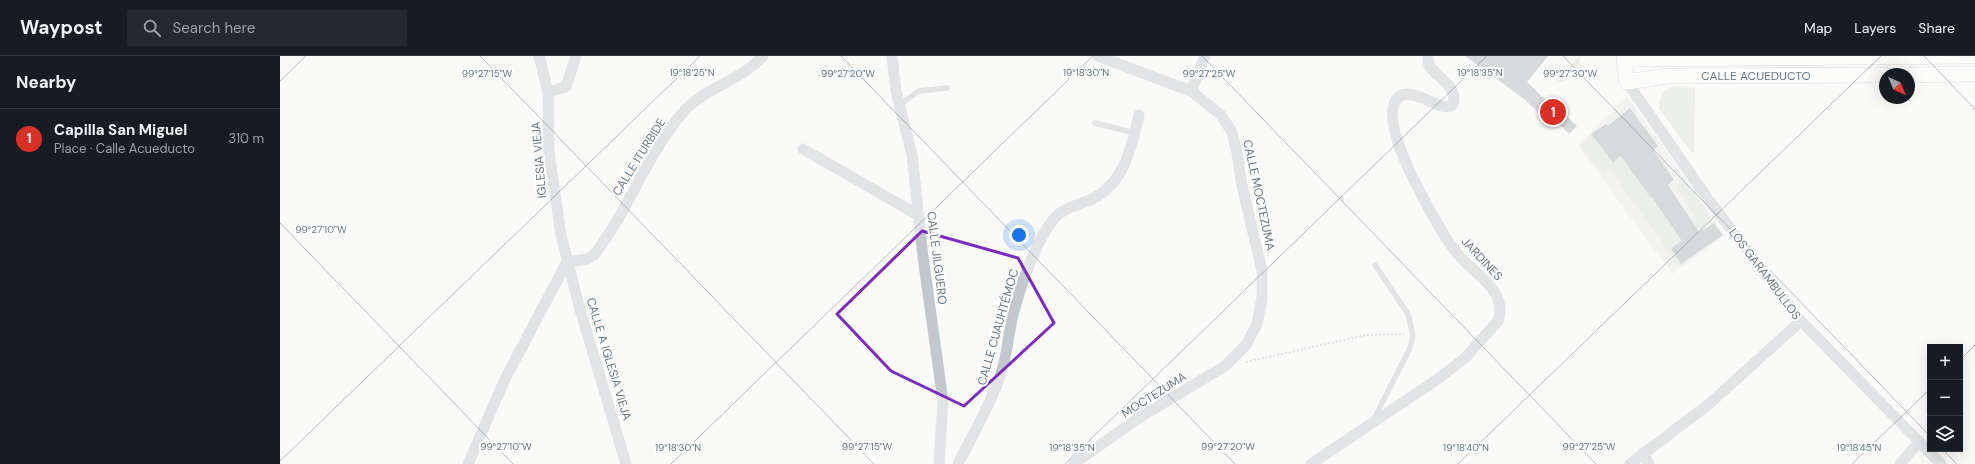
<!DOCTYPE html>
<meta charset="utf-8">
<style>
:root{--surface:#171b24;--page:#242831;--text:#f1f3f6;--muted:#9ea1a6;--line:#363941;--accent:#d93025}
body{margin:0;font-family:"DM Sans",sans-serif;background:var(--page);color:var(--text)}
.controls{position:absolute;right:12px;bottom:12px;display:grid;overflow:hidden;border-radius:0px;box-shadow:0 4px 16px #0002}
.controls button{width:36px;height:36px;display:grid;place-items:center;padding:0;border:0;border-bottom:1px solid var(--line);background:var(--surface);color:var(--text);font:20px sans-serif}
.compass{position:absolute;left:1599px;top:12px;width:36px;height:36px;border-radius:50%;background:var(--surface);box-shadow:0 4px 16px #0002;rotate:136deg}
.you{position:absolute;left:739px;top:179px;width:14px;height:14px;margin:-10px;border:3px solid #fff;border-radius:50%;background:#1a73e8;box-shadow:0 0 0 6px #1a73e833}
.badge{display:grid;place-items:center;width:26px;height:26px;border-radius:50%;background:var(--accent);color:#fff;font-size:13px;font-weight:700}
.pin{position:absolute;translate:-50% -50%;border:2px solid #fff;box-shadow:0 1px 4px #0006}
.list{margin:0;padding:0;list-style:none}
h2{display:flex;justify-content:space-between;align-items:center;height:52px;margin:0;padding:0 16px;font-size:17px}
h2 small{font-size:13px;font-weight:400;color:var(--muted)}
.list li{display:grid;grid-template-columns:26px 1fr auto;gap:12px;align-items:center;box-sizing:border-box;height:60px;padding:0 16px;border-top:1px solid var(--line)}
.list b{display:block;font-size:15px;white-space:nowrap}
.list p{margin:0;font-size:13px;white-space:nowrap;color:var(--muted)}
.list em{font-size:13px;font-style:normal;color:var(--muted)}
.icon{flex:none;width:22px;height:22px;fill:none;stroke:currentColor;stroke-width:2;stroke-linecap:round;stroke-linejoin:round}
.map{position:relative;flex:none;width:1695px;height:408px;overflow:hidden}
header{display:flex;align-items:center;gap:24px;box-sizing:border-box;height:56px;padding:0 20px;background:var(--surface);border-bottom:1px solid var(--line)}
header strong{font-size:19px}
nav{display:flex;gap:22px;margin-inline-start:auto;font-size:14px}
.search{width:280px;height:36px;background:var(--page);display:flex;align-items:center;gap:10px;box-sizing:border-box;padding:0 14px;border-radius:0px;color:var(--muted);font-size:15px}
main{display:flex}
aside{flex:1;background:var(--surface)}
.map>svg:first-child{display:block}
.built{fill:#e8e9e9}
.green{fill:#dadfd7}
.building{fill:#aab3b9}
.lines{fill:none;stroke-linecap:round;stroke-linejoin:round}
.secondary-casing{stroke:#b3babf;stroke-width:16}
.path{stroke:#bbbfc2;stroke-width:2;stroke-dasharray:2 2;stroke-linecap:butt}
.lane{stroke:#c3c8cc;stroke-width:5.5}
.street{stroke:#c3c8cc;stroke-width:11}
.secondary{stroke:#fff;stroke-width:15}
.marked{fill:none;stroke:#7b2cbf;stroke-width:3;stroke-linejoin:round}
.ticks{fill:none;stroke:#657683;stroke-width:1;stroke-opacity:0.45}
.labels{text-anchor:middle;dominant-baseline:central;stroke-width:4;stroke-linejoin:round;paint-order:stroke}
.street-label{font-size:12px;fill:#657683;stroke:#fff}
.ticks-label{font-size:10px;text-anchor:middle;fill:#657683;stroke:#fff;stroke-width:4;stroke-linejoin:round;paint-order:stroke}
</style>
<header>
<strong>Waypost</strong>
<div class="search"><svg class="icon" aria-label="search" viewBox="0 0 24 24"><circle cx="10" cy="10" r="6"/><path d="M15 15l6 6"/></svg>Search here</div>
<nav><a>Map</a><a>Layers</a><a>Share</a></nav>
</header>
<main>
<aside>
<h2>Nearby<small></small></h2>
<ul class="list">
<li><span class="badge">1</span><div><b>Capilla San Miguel</b><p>Place · Calle Acueducto</p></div><em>310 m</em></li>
</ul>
</aside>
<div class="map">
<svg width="1695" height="408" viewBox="0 0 1695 408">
<rect width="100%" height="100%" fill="#fafaf8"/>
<path class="built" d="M 1347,40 L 1445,179 L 1392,218 L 1298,89 Z"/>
<g class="green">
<path d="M 1299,0 L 1300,0 L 1297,20 L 1276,27 Z"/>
<path d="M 1395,30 L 1415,32 L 1414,96 L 1411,96 L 1379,52 C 1380,39 1382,34 1395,30 Z"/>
<path d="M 1311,78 L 1333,105 L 1347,96 L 1349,111 L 1371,142 L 1373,140 L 1395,175 L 1417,162 L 1396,131 L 1402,120 L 1433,165 L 1424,171 L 1425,174 L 1392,192 L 1401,208 L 1397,210 L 1381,184 L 1329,113 L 1323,116 L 1301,90 Z"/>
</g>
<g class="building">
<path d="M 1185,0 L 1268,0 L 1247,26 L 1269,47 L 1273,42 L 1277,42 L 1286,48 L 1287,51 L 1285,59 L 1297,70 L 1289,78 L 1276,65 L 1273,70 L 1244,43 Z"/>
<path d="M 1350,52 L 1378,90 L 1373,94 L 1394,124 L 1388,129 L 1419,176 L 1434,167 L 1443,179 L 1401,208 L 1391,192 L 1402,185 L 1372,141 L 1371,142 L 1341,100 L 1333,106 L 1311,78 L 1326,68 L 1328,70 Z"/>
</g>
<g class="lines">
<g class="secondary-casing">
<g id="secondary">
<path d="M 1344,3 L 1695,0"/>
<path d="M 1344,3 L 1347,26 L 1386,20 L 1605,19"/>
<path d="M 1629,19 L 1695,18"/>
</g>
</g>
<g class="path">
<path d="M 1382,107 L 1388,103"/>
<path d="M 966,306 L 1086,279 L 1124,278"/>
</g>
<g class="lane">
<path d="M 619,49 L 639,35 L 667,32"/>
<path d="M 815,67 L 855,77"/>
<path d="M 1094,363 L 1130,292 L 1133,279 L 1128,258 L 1095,209"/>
</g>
<g class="street">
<path d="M 259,0 L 268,36 L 269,96 L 281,179 L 299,250 L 346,408"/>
<path d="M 612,0 L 616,35 L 632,99 L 643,201 L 663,345 L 659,408"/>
<path d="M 1347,26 L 1428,143 L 1521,265 L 1661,408"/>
<path d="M 911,35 L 925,0"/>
<path d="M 268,36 L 286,31 L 296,0"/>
<path d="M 523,93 L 638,159"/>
<path d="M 287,206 L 307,203 L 314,199 C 349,154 367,97 405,54 C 427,31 462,24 483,0"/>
<path d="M 1363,397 L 1369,408"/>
<path d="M 188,408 L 225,323 L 287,206"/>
<path d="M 678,408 C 692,380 709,351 720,321 C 727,301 728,280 733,259 C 740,231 755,187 773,164 C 782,152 799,149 812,143 C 844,128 852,90 859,59"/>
<path d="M 793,408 L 862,360 L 945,310 L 966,289 L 977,268 L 982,242 L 982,215 L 961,125 L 957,96 L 952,76 L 941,59 L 911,35 L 818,0"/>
<path d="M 1031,408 L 1158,323 L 1185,302 L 1218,265 C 1228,236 1198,220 1181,202 C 1171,191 1164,179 1157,167 C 1144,144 1102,71 1115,46 C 1127,20 1172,69 1174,43 C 1175,29 1155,20 1149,9 C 1148,7 1148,3 1148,0"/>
<path d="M 1350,408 L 1429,348 L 1521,265"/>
<path d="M 1620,408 L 1639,386"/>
</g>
<use href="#secondary" class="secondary"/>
</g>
<path d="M0 0H1695V408H0ZM 642,175 L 738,202 L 774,267 L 684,350 L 611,315 L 557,258 Z" fill="#fafaf8" fill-opacity=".55" fill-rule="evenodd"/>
<path class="marked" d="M 642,175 L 738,202 L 774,267 L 684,350 L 611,315 L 557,258 Z"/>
<path class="ticks" d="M 200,0 L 594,408M 561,0 L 955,408M 922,0 L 1316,408M 1283,0 L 1650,380M 1644,0 L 1695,53M 0,25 L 26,0M 0,167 L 233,408M 1680,304 L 1695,289M 1662,393 L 1677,408M 0,405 L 420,0M 391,408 L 813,0M 785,408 L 1207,0M 1178,408 L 1601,0M 1572,408 L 1650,333"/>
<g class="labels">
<g class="street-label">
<text x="1476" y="20">CALLE ACUEDUCTO</text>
<text transform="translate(359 101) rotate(-58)">CALLE ITURBIDE</text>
<text transform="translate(259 104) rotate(-95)">IGLESIA VIEJA</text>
<text transform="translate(979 139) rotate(78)">CALLE MOCTEZUMA</text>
<text transform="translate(657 202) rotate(83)">CALLE JILGUERO</text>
<text transform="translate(1202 203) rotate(47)">JARDINES</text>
<text transform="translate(1485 218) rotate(53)">LOS GARAMBULLOS</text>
<text transform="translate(718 271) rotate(-74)">CALLE CUAUHTÉMOC</text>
<text transform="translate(329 303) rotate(73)">CALLE A IGLESIA VIEJA</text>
<text transform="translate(874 339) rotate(-32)">MOCTEZUMA</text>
</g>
</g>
<g class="ticks-label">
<text x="412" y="20">19°18'25"N</text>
<text x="806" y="20">19°18'30"N</text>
<text x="1200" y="20">19°18'35"N</text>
<text x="207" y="21">99°27'15"W</text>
<text x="568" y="21">99°27'20"W</text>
<text x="929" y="21">99°27'25"W</text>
<text x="1290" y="21">99°27'30"W</text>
<text x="41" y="177">99°27'10"W</text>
<text x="226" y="394">99°27'10"W</text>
<text x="587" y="394">99°27'15"W</text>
<text x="948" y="394">99°27'20"W</text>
<text x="1309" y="394">99°27'25"W</text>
<text x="398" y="395">19°18'30"N</text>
<text x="792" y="395">19°18'35"N</text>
<text x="1186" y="395">19°18'40"N</text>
<text x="1579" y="395">19°18'45"N</text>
</g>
</svg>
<div class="controls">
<button>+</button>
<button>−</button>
<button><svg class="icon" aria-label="layers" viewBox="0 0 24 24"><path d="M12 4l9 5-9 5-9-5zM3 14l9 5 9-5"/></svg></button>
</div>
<svg class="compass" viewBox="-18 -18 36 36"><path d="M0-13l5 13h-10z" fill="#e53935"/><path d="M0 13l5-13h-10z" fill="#9ea1a6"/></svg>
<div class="you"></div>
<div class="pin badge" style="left:1273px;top:56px">1</div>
</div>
</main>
